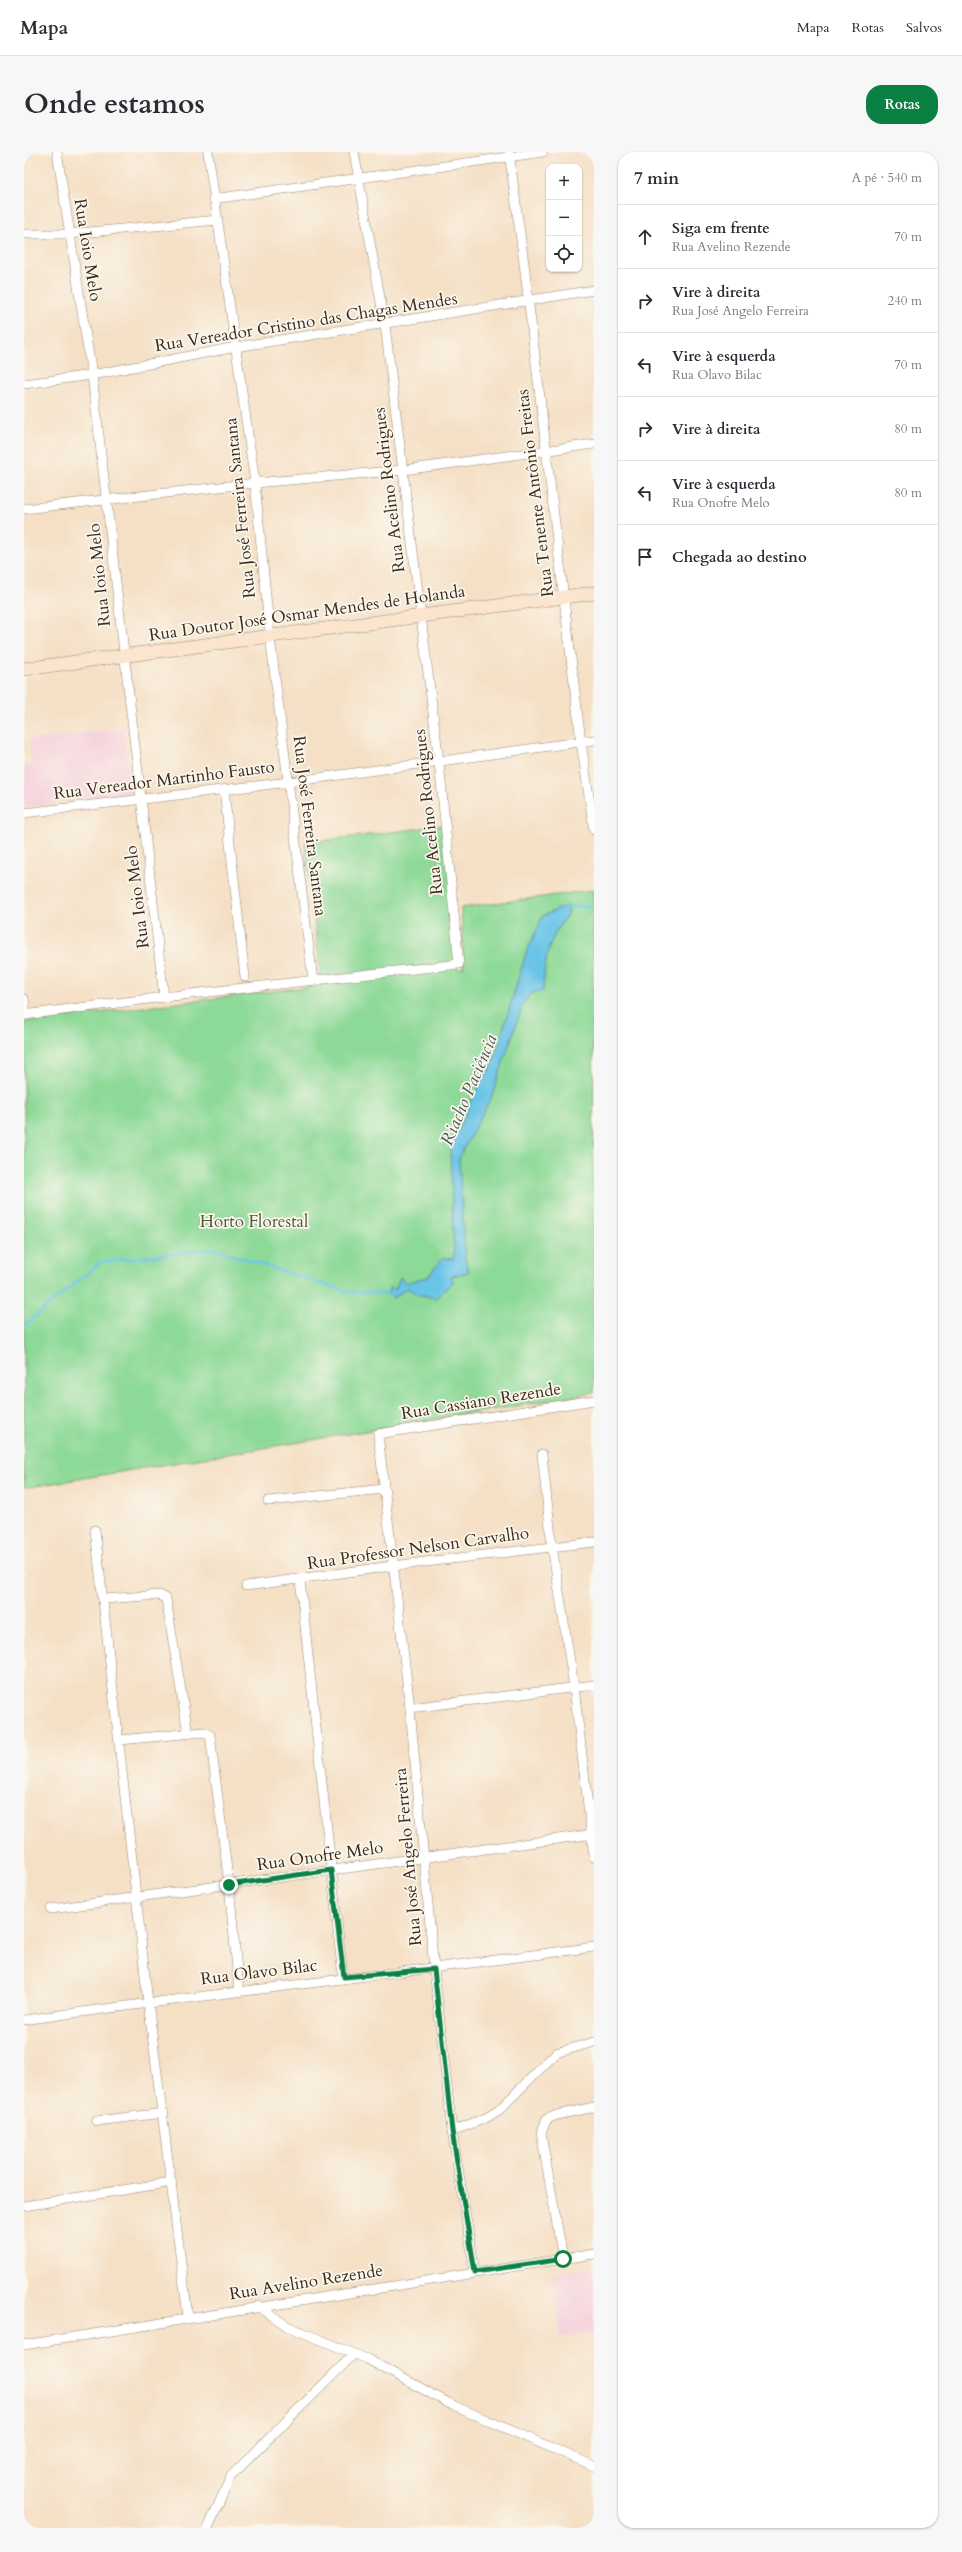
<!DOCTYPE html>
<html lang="pt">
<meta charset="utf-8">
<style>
:root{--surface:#fff;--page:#f7f7f7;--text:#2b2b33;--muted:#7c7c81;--line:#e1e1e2;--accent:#0b8043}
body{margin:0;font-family:Cardo,serif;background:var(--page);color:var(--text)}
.controls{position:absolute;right:12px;top:12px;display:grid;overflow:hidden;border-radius:8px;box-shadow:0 1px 3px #0004}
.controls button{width:36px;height:36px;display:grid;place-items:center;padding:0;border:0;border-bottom:1px solid var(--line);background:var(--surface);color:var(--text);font:20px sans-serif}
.stop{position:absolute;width:12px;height:12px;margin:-9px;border:3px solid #0b8043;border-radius:50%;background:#fff}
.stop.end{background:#0b8043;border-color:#fff;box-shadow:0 1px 4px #0008}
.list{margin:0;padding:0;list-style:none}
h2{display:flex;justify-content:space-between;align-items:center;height:52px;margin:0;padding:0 16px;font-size:17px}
h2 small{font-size:13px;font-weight:400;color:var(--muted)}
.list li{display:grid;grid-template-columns:26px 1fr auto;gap:12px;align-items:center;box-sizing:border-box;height:64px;padding:0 16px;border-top:1px solid var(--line)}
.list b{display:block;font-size:15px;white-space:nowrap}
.list p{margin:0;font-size:13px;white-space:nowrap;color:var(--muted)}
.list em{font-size:13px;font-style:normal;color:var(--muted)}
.icon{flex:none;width:22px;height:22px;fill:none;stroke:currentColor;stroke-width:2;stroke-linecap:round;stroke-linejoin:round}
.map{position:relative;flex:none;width:570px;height:2376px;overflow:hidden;border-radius:16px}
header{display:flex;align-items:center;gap:24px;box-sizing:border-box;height:56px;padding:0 20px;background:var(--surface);border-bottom:1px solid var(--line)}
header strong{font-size:19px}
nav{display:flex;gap:22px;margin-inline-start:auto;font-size:14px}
.intro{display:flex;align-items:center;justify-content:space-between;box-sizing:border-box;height:96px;padding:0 24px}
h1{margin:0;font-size:28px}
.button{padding:10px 18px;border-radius:16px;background:var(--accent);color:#fff;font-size:14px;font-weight:700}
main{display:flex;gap:24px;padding:0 24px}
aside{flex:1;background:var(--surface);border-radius:16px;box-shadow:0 1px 3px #0004}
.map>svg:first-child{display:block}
.built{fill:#f5cfda}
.green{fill:#8dd997;stroke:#64825a}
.water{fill:#6ac4e8;stroke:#527783}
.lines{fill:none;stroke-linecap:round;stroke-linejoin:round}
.stream{stroke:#6ac4e8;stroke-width:2.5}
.street-casing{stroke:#988572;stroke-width:10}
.secondary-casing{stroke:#988572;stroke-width:14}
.street{stroke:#fff;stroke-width:9}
.secondary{stroke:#fce5cf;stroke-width:13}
.route{stroke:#0b8043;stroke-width:5}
.labels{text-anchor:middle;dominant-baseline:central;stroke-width:3.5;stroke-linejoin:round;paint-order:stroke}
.street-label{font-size:17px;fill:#3b2a1e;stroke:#fbf7ec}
.park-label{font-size:17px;fill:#50563c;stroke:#fbf7ec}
.water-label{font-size:18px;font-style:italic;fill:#49585b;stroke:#fbf7ec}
</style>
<header>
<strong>Mapa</strong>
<nav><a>Mapa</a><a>Rotas</a><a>Salvos</a></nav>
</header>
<div class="intro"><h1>Onde estamos</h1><a class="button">Rotas</a></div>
<main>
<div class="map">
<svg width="570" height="2376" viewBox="0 0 570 2376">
<rect width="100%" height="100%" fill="#fbf7ec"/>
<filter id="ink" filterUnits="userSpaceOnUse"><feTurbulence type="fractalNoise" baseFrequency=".025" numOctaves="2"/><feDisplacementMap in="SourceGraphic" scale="8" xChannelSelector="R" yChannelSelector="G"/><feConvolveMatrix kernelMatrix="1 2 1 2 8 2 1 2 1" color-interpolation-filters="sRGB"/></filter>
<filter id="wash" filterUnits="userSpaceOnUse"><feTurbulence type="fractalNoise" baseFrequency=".012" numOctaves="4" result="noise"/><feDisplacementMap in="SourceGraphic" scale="16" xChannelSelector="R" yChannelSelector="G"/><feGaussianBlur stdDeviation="0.9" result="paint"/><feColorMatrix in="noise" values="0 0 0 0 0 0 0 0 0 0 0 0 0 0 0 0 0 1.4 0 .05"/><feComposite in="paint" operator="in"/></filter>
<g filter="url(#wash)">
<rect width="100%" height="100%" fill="#f5e0c6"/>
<g class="built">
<path d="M 99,576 L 107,641 L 0,655 L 0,615 L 8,613 L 5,588 Z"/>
<path d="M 570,2115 L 570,2181 L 537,2185 L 527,2122 Z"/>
</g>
<path class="green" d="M 422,673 L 433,817 L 440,816 L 437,756 L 569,738 L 570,1241 L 0,1336 L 0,870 L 298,833 L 281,691 Z"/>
<path class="water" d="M 543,753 L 545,760 C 524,788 521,804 519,839 L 508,841 L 499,852 L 468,944 L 435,1006 L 441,1107 L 445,1120 L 428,1124 L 429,1130 L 412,1146 L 392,1142 L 384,1136 L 369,1146 L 363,1142 L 366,1135 L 371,1138 L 376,1125 L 381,1131 L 404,1125 L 418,1106 L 430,1107 L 426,995 L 459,924 L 467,917 L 502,801 L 519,764 Z"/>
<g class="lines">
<g class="stream">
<path d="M 541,755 L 570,754"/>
<path d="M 0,1174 L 77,1110 L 190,1097 L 320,1139 L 365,1142"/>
</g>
</g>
</g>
<g filter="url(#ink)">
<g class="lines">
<g class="street-casing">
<g id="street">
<path d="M 33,0 L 68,223 L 140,845"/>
<path d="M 184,0 L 231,331 L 246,485 L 289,828"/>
<path d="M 485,0 L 500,111 L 557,590 L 570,678"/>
<path d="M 189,47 L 519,0"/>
<path d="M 0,82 L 45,82 L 194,68"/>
<path d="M 0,232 L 68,223 L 212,195 L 570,138"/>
<path d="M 0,357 L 231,331 L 380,318 L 570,292"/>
<path d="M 200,638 L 221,825"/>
<path d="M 0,661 L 265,630 L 570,588"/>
<path d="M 0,847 L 2,863"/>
<path d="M 0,863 L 140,845 L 435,812 L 415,610 L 361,173 L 330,0"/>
<path d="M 518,1302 L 528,1394 L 550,1535 L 570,1705"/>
<path d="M 244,1349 L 360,1337"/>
<path d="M 71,1378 L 124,1850 L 164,2165"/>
<path d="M 276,1428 L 319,1825"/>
<path d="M 222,1434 L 368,1414 L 570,1390"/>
<path d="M 80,1447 L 136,1443 L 142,1447 L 164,1581"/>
<path d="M 386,1556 L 570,1533"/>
<path d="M 96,1588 L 179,1580 L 186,1583 L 205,1733 L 215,1839"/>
<path d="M 27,1757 L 570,1682"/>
<path d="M 0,1868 C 190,1841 380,1821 570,1795"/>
<path d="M 72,1969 L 140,1961"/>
<path d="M 428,1979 L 462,1966 L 475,1958 L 532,1901 L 570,1890"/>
<path d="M 0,2054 L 148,2030"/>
<path d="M 539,2107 L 517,1981 L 523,1967 L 533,1963 L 570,1955"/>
<path d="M 451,2120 L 428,1979 L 410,1817 L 386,1556 L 354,1282 L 570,1248"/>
<path d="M 234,2154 L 263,2174 L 343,2207 L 430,2254 L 570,2314"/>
<path d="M 0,2193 L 570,2102"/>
<path d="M 184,2376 L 207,2324 L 330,2202"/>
</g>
</g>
<g class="secondary-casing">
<path id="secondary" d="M 0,517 L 570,441"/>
</g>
<use href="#street" class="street"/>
<use href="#secondary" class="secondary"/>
</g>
</g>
<g class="lines" filter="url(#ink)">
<path class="route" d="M 205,1733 L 307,1718 L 320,1825 L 410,1817 L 428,1979 L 451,2120 L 539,2107"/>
</g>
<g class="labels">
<g class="street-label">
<text transform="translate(64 98) rotate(81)">Rua Ioio Melo</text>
<text transform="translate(282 170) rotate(-9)">Rua Vereador Cristino das Chagas Mendes</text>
<text transform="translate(365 338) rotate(-97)">Rua Acelino Rodrigues</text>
<text transform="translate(511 341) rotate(-97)">Rua Tenente Antônio Freitas</text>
<text transform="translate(216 356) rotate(-96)">Rua José Ferreira Santana</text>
<text transform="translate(75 423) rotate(-96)">Rua Ioio Melo</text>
<text transform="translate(283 461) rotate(-8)">Rua Doutor José Osmar Mendes de Holanda</text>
<text transform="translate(140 628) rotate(-7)">Rua Vereador Martinho Fausto</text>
<text transform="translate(404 660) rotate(-96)">Rua Acelino Rodrigues</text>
<text transform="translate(286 674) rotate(83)">Rua José Ferreira Santana</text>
<text transform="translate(113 745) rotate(-97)">Rua Ioio Melo</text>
<text transform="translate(457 1249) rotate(-9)">Rua Cassiano Rezende</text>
<text transform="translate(394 1396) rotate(-8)">Rua Professor Nelson Carvalho</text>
<text transform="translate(296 1704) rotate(-8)">Rua Onofre Melo</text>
<text transform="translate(384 1705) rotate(-95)">Rua José Angelo Ferreira</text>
<text transform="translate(235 1820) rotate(-7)">Rua Olavo Bilac</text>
<text transform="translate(282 2130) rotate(-9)">Rua Avelino Rezende</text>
</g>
<g class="park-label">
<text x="230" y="1069">Horto Florestal</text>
</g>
<g class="water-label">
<text transform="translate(445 938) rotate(-67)">Riacho Paciência</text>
</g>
</g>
</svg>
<div class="controls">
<button>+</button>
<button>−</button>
<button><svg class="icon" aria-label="locate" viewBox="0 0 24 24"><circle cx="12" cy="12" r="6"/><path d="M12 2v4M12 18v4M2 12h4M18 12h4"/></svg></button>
</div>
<div class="stop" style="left:539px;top:2107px"></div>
<div class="stop end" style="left:205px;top:1733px"></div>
</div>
<aside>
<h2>7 min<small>A pé · 540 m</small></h2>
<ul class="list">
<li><svg class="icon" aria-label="ahead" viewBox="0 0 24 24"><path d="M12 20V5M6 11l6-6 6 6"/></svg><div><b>Siga em frente</b><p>Rua Avelino Rezende</p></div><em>70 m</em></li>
<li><svg class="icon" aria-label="right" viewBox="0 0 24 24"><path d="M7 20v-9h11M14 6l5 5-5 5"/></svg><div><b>Vire à direita</b><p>Rua José Angelo Ferreira</p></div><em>240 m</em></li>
<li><svg class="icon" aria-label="left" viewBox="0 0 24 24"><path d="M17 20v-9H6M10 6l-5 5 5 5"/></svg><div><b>Vire à esquerda</b><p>Rua Olavo Bilac</p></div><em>70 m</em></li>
<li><svg class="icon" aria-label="right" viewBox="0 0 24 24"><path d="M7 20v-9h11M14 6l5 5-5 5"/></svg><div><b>Vire à direita</b></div><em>80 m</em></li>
<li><svg class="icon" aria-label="left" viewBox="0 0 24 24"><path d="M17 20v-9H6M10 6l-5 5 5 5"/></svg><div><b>Vire à esquerda</b><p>Rua Onofre Melo</p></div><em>80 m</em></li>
<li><svg class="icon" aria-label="arrive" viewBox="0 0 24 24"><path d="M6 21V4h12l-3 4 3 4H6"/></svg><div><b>Chegada ao destino</b></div></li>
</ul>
</aside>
</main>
